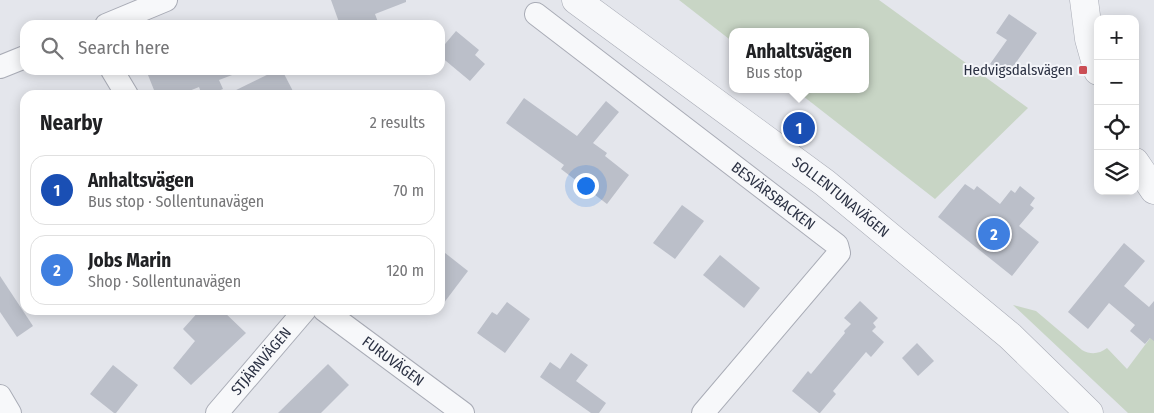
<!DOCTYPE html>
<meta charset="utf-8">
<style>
:root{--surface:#fff;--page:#f2f2f2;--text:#202124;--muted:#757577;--line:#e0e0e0;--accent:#2563eb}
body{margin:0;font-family:"Fira Sans Condensed",sans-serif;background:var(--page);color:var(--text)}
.controls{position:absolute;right:15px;top:15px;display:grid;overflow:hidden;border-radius:10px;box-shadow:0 2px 12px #0003}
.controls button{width:45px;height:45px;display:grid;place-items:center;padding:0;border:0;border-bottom:1px solid var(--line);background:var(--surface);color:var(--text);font:25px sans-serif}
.you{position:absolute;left:585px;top:185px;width:18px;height:18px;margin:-12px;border:4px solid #fff;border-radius:50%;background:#1a73e8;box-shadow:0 0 0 8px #1a73e833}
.badge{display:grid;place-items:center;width:32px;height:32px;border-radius:50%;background:var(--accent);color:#fff;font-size:16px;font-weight:700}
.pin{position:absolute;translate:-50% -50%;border:2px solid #fff;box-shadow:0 1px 5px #0006}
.popup{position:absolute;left:729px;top:28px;width:140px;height:65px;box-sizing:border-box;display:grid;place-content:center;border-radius:10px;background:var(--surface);filter:drop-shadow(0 1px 4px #0005);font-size:16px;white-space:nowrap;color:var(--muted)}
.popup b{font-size:19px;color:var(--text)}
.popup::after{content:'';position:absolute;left:50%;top:100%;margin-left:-10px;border:10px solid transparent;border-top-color:var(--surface)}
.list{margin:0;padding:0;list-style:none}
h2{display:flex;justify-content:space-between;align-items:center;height:65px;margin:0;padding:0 20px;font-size:21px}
h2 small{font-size:16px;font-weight:400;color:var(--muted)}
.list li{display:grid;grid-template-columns:32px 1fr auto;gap:15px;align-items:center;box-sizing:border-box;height:70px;margin:0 10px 10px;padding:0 10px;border:1px solid var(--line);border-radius:15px}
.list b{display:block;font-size:19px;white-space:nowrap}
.list p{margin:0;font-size:16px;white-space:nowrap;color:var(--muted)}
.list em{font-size:16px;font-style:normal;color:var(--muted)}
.icon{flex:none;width:28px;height:28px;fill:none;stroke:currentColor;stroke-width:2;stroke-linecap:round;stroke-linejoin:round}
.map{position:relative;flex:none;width:1154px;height:413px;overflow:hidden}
.search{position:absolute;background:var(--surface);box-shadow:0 2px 12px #0003;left:20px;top:20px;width:425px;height:55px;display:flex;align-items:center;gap:12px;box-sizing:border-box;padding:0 18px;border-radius:15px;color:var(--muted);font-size:19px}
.panel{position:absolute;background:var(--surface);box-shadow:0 2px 12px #0003;left:20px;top:90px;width:425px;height:225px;border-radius:15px}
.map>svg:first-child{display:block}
.green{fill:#c8d5c5}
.building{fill:#bbbfc9}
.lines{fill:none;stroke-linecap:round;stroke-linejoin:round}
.minor-casing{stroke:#a9acb6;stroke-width:24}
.tertiary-casing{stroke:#a9acb6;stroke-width:29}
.minor{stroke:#f7f8fa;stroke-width:22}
.tertiary{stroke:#f7f8fa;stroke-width:28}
.poi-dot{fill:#cc4e55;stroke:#f4f5f9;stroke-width:2}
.labels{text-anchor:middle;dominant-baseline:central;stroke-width:4;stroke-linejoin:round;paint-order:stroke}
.poi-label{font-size:15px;fill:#2c3244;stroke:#f4f5f9;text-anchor:end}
.street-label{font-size:15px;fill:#2c3244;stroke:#f4f5f9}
</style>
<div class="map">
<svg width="1154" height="413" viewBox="0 0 1154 413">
<rect width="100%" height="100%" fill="#e4e6ec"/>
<g class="green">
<path d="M 679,0 L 879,0 L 1028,108 L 935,199 L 794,89 L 865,89 L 865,32 L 733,32 L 733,42 Z"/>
<path d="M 1013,305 L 1036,311 L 1082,350 C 1091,355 1099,354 1107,348 L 1127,369 L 1154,333 L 1154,413 L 1128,413 Z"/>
</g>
<g class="building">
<path d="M 331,0 L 406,0 L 406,2 L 375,14 L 379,25 L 340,25 Z"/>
<path d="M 1009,14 L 1037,33 L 1007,75 L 990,64 L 1007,40 L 996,33 Z"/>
<path d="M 456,31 L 479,50 L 475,55 L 485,64 L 470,81 L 440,56 L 440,50 Z"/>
<path d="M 146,70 L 240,70 L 240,72 L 219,80 L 223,89 L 208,95 L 202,95 L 199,87 L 179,95 L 156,95 Z"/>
<path d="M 277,70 L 282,70 L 295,95 L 226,95 Z"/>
<path d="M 524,98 L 577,136 L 606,101 L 619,112 L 593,143 L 607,153 L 605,156 L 629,175 L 607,204 L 561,169 L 564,165 L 506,123 Z"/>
<path d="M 965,184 L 974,190 L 977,186 L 1000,204 L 1011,190 L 1015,193 L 1020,186 L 1035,198 L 1030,205 L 1034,208 L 1019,226 L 1039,242 L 1012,276 L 938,217 Z"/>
<path d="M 682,205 L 704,221 L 675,259 L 653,243 Z"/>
<path d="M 1124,243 L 1145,261 L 1124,286 L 1149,307 L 1154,301 L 1154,341 L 1150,338 L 1145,344 L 1130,331 L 1135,325 L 1109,303 L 1088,329 L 1068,312 Z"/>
<path d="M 440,249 L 468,271 L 440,308 Z"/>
<path d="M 720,255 L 760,288 L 744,308 L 703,275 Z"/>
<path d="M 0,276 L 33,326 L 17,337 L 0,312 Z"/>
<path d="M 860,301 L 878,318 L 873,323 L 876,327 L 872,331 L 884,342 L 871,357 L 866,352 L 833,391 L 836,394 L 820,413 L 819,413 L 792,391 L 808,371 L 811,374 L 845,333 L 844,331 L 851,324 L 844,318 Z"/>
<path d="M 507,302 L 530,319 L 505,353 L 477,333 L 492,312 L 497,315 Z"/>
<path d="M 200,310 L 222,310 L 246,333 L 191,385 L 173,368 L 195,341 L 183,329 Z"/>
<path d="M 917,343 L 934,361 L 918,376 L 902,358 Z"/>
<path d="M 571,353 L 588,365 L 576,381 L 606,403 L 599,413 L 591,413 L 540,377 L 550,362 L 560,369 Z"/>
<path d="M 328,364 L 349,385 L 321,413 L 278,413 Z"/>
<path d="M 113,365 L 138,385 L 116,413 L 114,413 L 90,394 Z"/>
</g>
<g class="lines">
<g class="minor-casing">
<g id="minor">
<path id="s1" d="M 536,14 L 837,245 L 839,253 L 703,413"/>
<path d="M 106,25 L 166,0"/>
<path d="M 0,67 L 25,57"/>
<path d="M 112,70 L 127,95"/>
<path id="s2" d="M 324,310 L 463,413"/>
<path d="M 0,396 L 10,413"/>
<path id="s3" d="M 217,413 L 305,310"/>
</g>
</g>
<g class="tertiary-casing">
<g id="tertiary">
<path id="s4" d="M 576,0 L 825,183 L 1010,336 L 1089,413"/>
<path d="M 1084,0 L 1089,39 L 1098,71"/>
<path d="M 1135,162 L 1154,190"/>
</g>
</g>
<use href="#minor" class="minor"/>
<use href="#tertiary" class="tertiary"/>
</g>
<rect class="poi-dot" x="1078" y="65" width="10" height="10" rx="2.5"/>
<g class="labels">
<g class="poi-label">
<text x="1073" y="70">Hedvigsdalsvägen</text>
</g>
<g class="street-label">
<text stroke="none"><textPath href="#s1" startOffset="299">BESVÄRSBACKEN</textPath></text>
<text stroke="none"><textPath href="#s4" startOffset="330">SOLLENTUNAVÄGEN</textPath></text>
<text stroke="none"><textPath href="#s3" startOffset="68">STJÄRNVÄGEN</textPath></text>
<text stroke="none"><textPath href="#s2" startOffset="86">FURUVÄGEN</textPath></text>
</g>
</g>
</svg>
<div class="controls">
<button>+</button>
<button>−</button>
<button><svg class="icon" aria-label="locate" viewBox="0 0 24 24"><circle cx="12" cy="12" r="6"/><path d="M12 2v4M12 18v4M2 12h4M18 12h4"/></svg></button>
<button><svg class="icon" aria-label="layers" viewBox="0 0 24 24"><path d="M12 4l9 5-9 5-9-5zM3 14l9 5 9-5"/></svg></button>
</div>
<div class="you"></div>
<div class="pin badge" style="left:799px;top:128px;background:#1a4fb4">1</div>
<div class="popup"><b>Anhaltsvägen</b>Bus stop</div>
<div class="pin badge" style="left:994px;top:234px;background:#3f7fe0">2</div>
<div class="search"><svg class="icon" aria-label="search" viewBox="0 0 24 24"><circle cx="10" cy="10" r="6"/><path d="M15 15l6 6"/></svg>Search here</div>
<section class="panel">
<h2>Nearby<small>2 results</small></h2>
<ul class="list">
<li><span class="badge" style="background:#1a4fb4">1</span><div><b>Anhaltsvägen</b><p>Bus stop · Sollentunavägen</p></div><em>70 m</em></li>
<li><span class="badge" style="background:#3f7fe0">2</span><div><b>Jobs Marin</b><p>Shop · Sollentunavägen</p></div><em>120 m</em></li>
</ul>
</section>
</div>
